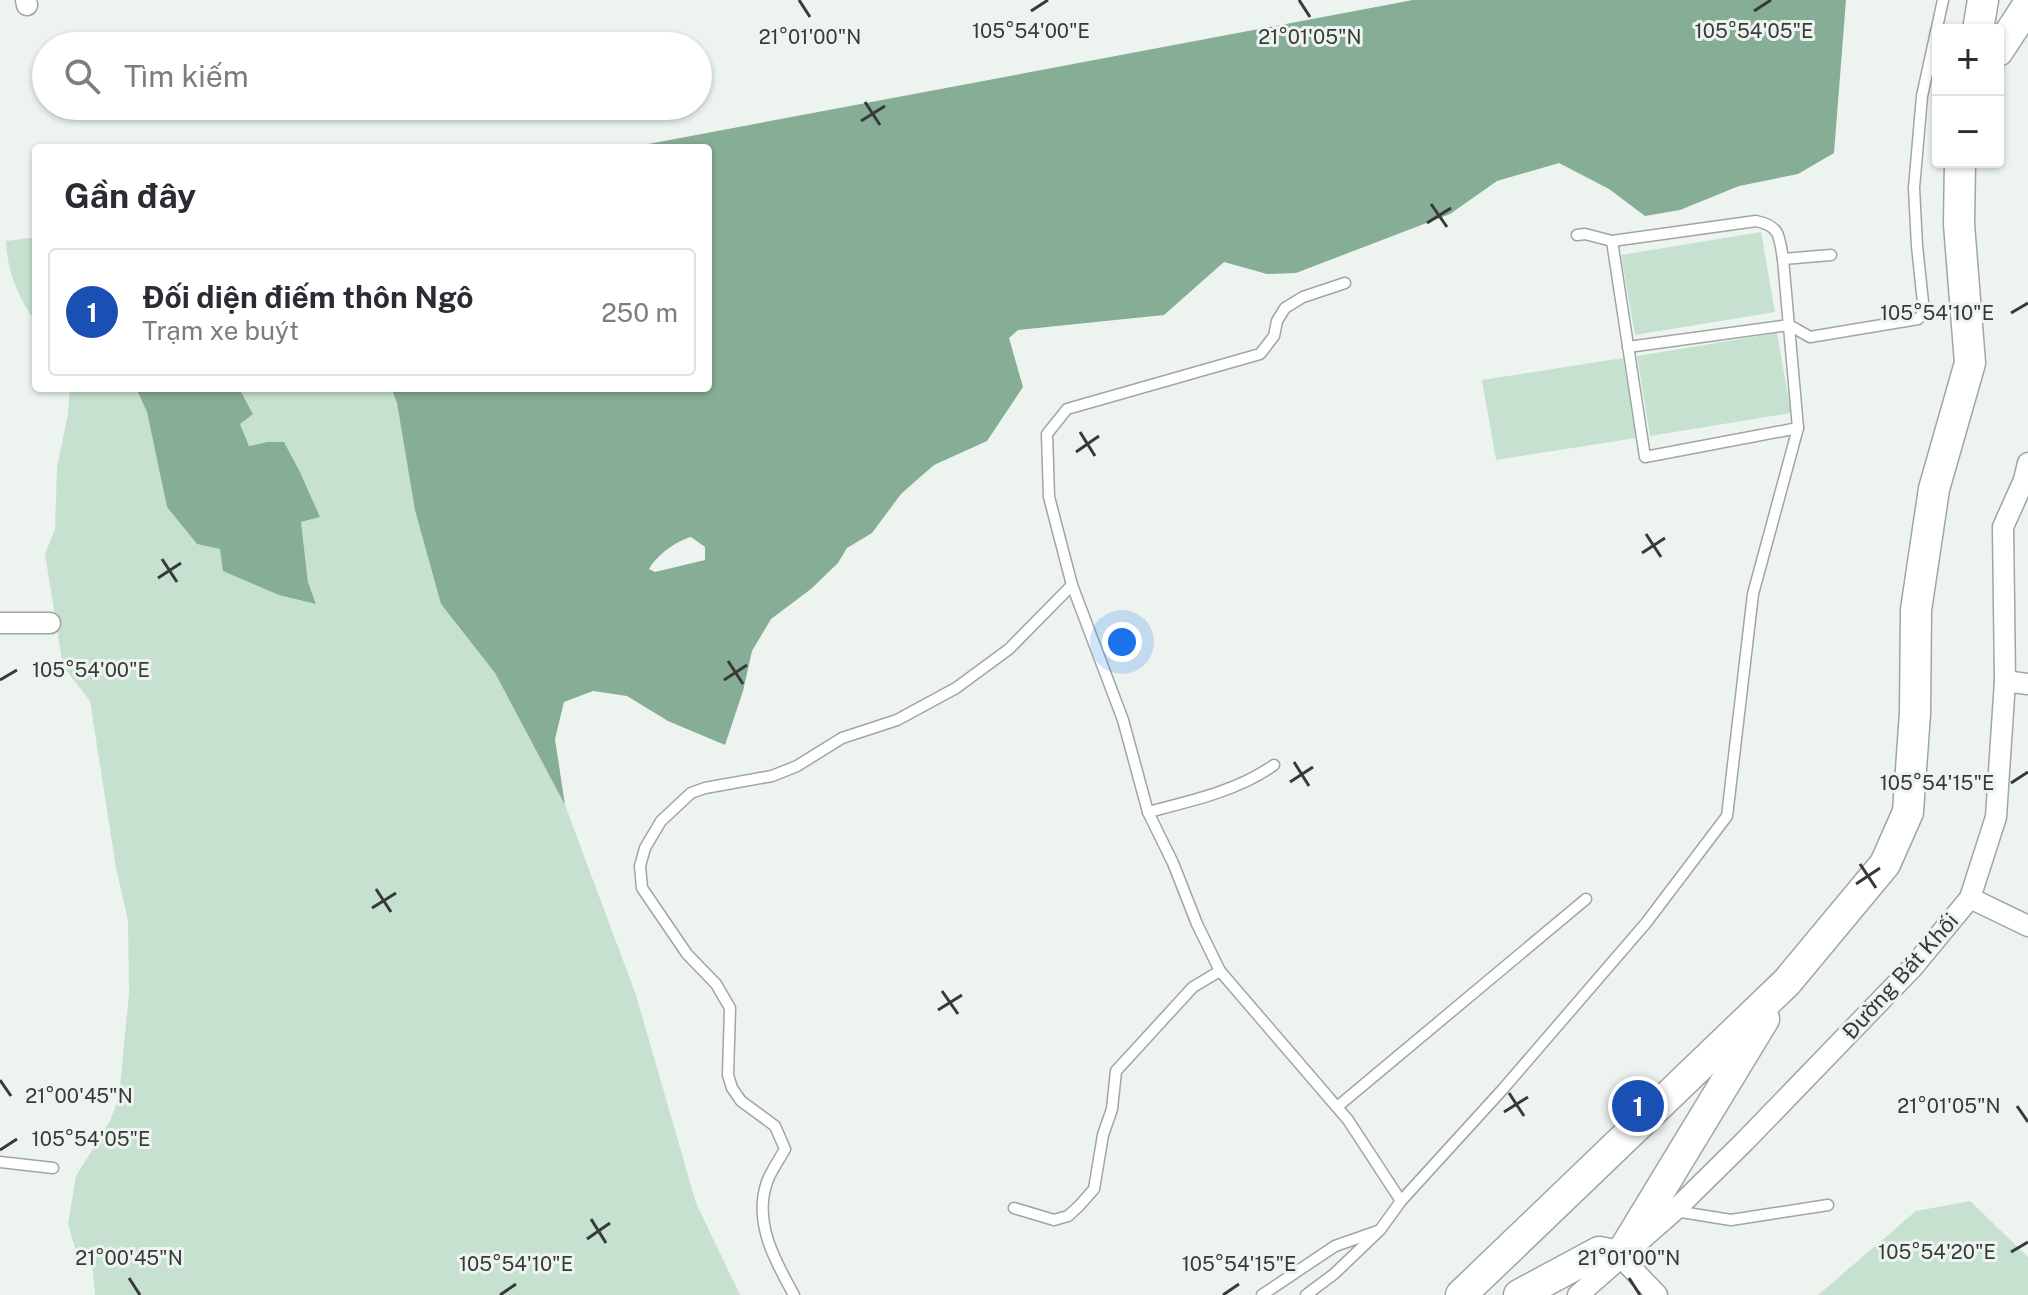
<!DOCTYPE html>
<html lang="vi">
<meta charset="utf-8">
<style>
:root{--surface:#fff;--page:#f2f2f3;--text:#2b2b33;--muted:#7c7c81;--line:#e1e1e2;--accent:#7c39ad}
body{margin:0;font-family:"Public Sans",sans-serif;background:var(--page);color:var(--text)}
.controls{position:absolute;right:24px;top:24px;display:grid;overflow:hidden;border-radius:8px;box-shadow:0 2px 6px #0004}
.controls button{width:72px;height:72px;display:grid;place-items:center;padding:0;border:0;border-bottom:2px solid var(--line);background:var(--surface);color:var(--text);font:40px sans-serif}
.you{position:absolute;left:1122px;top:642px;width:28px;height:28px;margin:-20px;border:6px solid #fff;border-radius:50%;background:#1a73e8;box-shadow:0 0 0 12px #1a73e833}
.badge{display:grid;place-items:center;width:52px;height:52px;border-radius:50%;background:var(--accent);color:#fff;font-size:26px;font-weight:700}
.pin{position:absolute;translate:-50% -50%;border:4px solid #fff;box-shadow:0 2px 8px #0006}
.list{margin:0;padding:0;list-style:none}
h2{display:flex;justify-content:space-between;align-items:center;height:104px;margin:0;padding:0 32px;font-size:34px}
h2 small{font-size:26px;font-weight:400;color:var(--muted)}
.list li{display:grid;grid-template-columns:52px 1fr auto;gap:24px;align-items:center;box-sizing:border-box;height:128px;margin:0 16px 16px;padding:0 16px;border:2px solid var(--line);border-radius:8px}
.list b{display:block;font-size:30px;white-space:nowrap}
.list p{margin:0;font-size:26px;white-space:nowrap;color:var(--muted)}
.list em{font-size:26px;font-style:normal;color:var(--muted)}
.icon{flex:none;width:44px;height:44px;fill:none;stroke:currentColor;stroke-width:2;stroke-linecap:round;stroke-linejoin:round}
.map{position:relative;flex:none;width:2028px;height:1295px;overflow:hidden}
.search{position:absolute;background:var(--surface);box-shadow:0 2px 6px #0004;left:32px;top:32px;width:680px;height:88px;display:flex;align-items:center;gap:20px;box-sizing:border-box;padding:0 28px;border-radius:44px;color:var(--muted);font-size:30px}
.panel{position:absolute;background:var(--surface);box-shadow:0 2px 6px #0004;left:32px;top:144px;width:680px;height:248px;border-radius:8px}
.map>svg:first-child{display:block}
.green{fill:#c6e1d0}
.water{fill:#86ad95;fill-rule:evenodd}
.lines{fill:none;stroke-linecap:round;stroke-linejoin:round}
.service-casing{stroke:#a0a6a2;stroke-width:13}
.minor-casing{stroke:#a0a6a2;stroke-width:23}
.primary-casing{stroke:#a0a6a2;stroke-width:33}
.service{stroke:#fff;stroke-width:10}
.minor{stroke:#fff;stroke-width:20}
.primary{stroke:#fff;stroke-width:30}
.ticks{fill:none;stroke:#373a38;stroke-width:3}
.labels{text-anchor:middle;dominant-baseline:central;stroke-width:6;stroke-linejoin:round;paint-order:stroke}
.street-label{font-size:22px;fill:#373a38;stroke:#edf4f0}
.ticks-label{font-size:20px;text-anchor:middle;fill:#373a38;stroke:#edf4f0;stroke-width:6;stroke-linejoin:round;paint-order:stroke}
</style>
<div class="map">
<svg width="2028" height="1295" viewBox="0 0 2028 1295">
<rect width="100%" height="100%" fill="#edf4f0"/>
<g class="green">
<path d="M 1761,232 L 1775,312 L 1635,335 L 1621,255 Z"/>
<path d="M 30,238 L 36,239 L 36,322 C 18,298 7,271 6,241 Z"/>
<path d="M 1777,333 L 1791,413 L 1650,436 L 1637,356 Z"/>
<path d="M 1623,358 L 1636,438 L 1496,460 L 1482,380 Z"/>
<path d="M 70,388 L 136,388 L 147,412 L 167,507 L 197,544 L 220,549 L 224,571 L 316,603 L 308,582 L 301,522 L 320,517 L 300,472 L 284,442 L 267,442 L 249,446 L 240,424 L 253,413 L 239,388 L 391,388 L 397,403 L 441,604 L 495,673 L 565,805 L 636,995 L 696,1203 L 740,1295 L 95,1295 L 92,1264 L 75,1248 L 68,1224 L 76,1176 L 110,1121 L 119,1097 L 129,993 L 128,921 L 116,868 L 90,701 L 63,666 L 45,554 L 55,529 L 57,467 L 68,414 Z"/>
<path d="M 1970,1201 L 2028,1257 L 2028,1295 L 1818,1295 L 1916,1211 Z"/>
</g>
<g class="water">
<path d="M 1413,0 L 1846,0 L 1834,153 L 1798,174 L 1739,186 L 1680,210 L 1645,216 L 1609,189 L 1559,163 L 1497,181 L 1450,214 L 1296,273 L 1267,274 L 1224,262 L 1164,315 L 1018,330 L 1009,338 L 1023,387 L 987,441 L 934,465 L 919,478 L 901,494 L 872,533 L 847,548 L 838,563 L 811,589 L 771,619 L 752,651 L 743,691 L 725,745 L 668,721 L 627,696 L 593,691 L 564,702 L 555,739 L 565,805 L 495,673 L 441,604 L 415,510 L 397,403 L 391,388 L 708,388 L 708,148 L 627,148 ZM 691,537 L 705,547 L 705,560 L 655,572 L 649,569 C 657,555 676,541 691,537 Z"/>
<path d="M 136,388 L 239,388 L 253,414 L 240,424 L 249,446 L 267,442 L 284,442 L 300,472 L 320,517 L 301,522 L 308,582 L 316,604 L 279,595 L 223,571 L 220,549 L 197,544 L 167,507 L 147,412 Z"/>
</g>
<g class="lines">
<g class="service-casing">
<g id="service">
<path d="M 1612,241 L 1645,457 L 1798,428"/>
<path d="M 1783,259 L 1831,255"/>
<path d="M 1345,283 L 1303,297 L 1285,308 L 1277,321 L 1274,336 L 1260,354 L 1067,409 L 1047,434 L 1049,497 L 1072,585 L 1123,720 L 1148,812 L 1173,863 L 1197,924 L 1220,971 L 1348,1120 L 1401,1201"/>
<path d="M 1628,347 L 1789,325 L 1810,337 L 1918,319 L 1924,312 L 1917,246 L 1914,188 L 1922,96 L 1943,0"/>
<path d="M 1148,812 C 1191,801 1237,791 1274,765"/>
<path d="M 1337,1107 L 1586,899"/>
<path d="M 0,1162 L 53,1168"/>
<path d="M 1014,1208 L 1054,1220 L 1068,1216 L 1079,1206 L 1094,1189 L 1103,1135 L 1112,1109 L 1116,1071 L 1193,987 L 1220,971"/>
<path d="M 1675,1211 L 1731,1220 L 1828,1205"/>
<path d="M 794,1295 C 775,1261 753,1222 767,1182 C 771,1171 779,1160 785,1149 L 775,1126 L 741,1101 L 732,1088 L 728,1075 L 730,1008 L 716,984 L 687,954 L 642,888 L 640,866 L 645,848 L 661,821 L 691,793 L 705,788 L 772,776 L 797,766 L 842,738 L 897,720 L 956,688 L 1009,649 L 1072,585"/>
<path d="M 1262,1295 L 1335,1246 L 1378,1231"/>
<path d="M 1306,1295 L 1334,1274 L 1380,1230 L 1401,1201 L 1503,1089 L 1646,923 L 1727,816 L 1753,594 L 1798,428 L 1783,259 C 1779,237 1781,226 1756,221 L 1612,241 L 1585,234 L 1577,235"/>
</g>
</g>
<g class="minor-casing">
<g id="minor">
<path d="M 26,0 L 27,5"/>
<path d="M 1,623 L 50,623"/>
<path d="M 2005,681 L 2028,684"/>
<path d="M 1970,898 L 2028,926"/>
<path d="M 1620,1256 L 1657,1295"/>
<path d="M 1578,1295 L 1675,1210 L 1745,1141 L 1913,967 L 1970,898 L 1996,817 L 2005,681 L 2003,527 L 2024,480 L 2028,463"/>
</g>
</g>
<g class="primary-casing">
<g id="primary">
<path d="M 1978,30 L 1983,0"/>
<path d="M 1998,51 L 2028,5"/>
<path d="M 1461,1295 L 1787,982 L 1885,864 L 1908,812 L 1915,713 L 1916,610 L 1934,489 L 1970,363 L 1959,224 L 1960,162"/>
<path d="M 1519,1295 L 1599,1252 L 1620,1256 L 1764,1019"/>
</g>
</g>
<use href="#service" class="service"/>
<use href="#minor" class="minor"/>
<use href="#primary" class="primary"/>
</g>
<path class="ticks" d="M 799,0 L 810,17M 1299,0 L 1310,17M 1031,11 L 1048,0M 1754,11 L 1771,0M 865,102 L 880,125M 861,121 L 885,106M 1431,204 L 1447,227M 1427,223 L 1451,208M 2011,313 L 2028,303M 1080,432 L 1095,456M 1076,452 L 1099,436M 1646,534 L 1661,557M 1642,553 L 1665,538M 162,559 L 177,582M 158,578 L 181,563M 728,661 L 743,684M 0,680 L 17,670M 724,680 L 747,665M 1294,762 L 1309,786M 1290,782 L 1313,767M 2011,783 L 2028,772M 1860,864 L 1876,888M 1856,884 L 1880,868M 376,889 L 391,912M 372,908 L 396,893M 942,991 L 958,1014M 938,1010 L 962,995M 0,1080 L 11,1096M 1509,1093 L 1524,1116M 2017,1106 L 2028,1122M 1504,1112 L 1528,1097M 0,1150 L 17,1139M 591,1219 L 606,1243M 587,1239 L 610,1223M 2011,1252 L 2028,1242M 129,1278 L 140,1295M 1629,1278 L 1640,1295M 500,1295 L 516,1284M 1223,1295 L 1239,1284"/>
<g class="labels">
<g class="street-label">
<text transform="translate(1900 976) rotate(-48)">Đường Bát Khối</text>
</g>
</g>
<g class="ticks-label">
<text x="1031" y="38">105°54'00"E</text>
<text x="1754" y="38">105°54'05"E</text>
<text x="810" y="44">21°01'00"N</text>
<text x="1310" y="44">21°01'05"N</text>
<text x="1937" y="320">105°54'10"E</text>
<text x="91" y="677">105°54'00"E</text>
<text x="1937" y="790">105°54'15"E</text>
<text x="79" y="1103">21°00'45"N</text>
<text x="1949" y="1113">21°01'05"N</text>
<text x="91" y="1146">105°54'05"E</text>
<text x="1937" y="1259">105°54'20"E</text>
<text x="129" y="1265">21°00'45"N</text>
<text x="1629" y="1265">21°01'00"N</text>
<text x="516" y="1271">105°54'10"E</text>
<text x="1239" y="1271">105°54'15"E</text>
</g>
</svg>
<div class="controls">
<button>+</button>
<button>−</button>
</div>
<div class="you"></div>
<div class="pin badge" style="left:1638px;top:1106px;background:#1a4fb4">1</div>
<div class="search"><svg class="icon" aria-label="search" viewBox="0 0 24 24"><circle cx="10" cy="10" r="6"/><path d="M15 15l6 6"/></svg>Tìm kiếm</div>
<section class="panel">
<h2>Gần đây<small></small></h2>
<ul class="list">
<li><span class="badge" style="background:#1a4fb4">1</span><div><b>Đối diện điếm thôn Ngô</b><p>Trạm xe buýt</p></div><em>250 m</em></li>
</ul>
</section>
</div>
